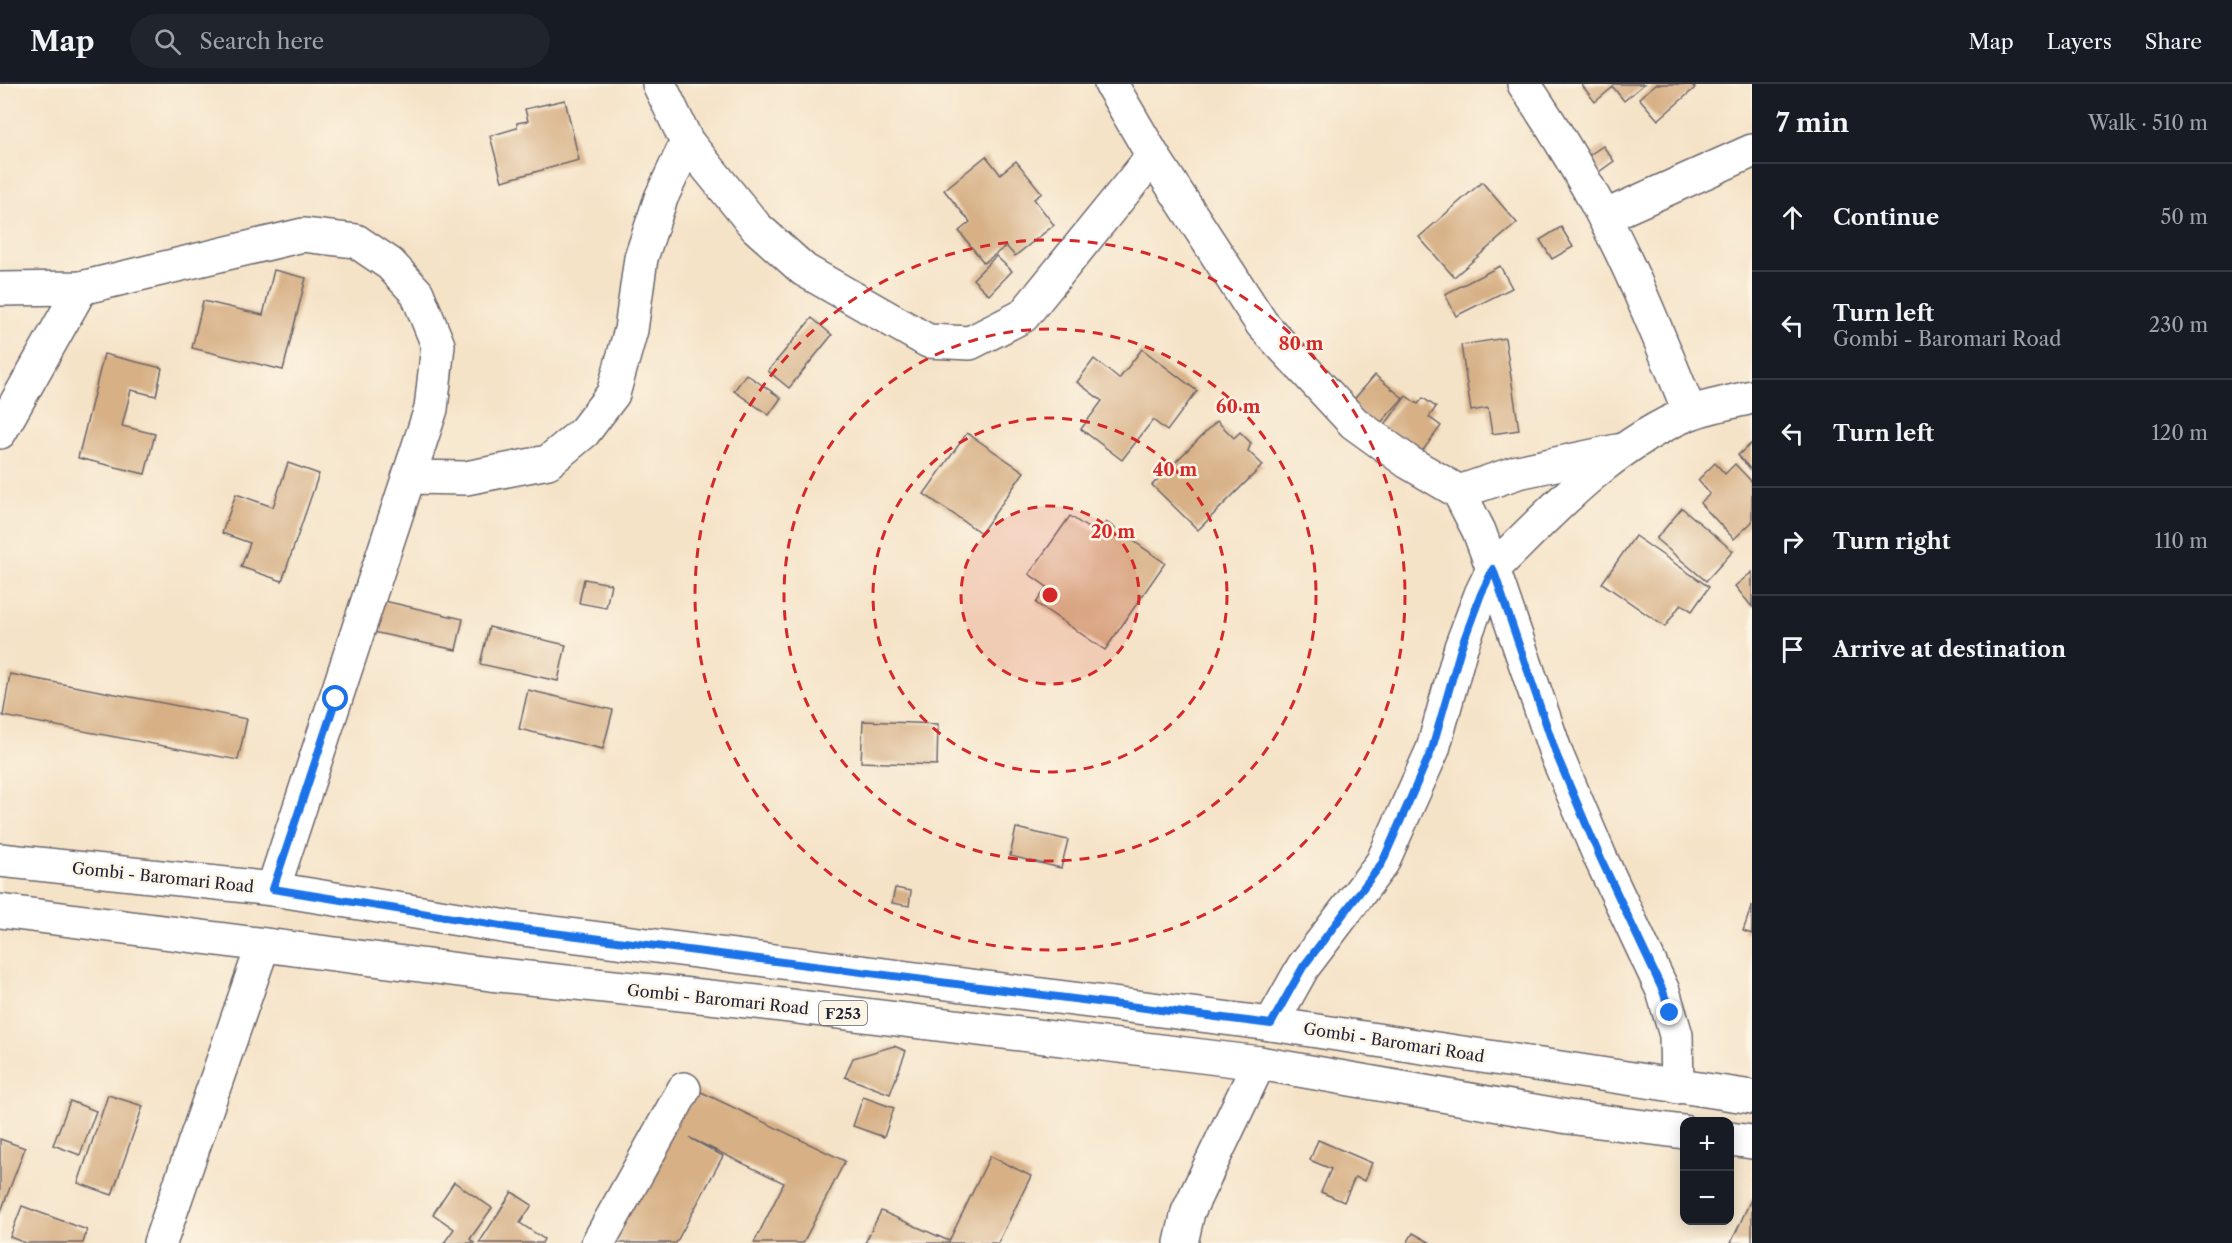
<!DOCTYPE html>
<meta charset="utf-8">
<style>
:root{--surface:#171b24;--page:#20242c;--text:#f1f3f6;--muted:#9ea1a6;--line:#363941}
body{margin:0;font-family:"Libre Caslon Text",serif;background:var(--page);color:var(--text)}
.controls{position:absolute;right:18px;bottom:18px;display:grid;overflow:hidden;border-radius:12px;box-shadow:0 3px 15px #0003}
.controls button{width:54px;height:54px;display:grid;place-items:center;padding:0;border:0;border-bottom:2px solid var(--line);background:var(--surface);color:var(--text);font:30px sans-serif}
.stop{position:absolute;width:18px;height:18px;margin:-14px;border:4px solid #1a73e8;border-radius:50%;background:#fff}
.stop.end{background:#1a73e8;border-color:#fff;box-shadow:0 2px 6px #0008}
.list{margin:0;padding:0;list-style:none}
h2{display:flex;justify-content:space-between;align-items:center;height:78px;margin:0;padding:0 24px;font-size:26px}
h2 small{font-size:20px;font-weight:400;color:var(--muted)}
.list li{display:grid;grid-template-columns:39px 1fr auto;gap:18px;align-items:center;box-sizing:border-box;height:108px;padding:0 24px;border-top:2px solid var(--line)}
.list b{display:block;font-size:22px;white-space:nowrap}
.list p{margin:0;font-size:20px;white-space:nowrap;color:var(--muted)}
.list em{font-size:20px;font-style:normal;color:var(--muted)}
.icon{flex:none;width:33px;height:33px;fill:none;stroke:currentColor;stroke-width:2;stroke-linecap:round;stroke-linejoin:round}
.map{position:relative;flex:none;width:1752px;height:1159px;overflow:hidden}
header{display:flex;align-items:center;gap:36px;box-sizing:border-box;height:84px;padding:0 30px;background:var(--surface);border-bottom:2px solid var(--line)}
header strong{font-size:28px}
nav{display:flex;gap:33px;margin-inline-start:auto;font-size:21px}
.search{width:420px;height:54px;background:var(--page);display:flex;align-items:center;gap:15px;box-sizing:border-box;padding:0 21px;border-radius:33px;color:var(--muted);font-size:22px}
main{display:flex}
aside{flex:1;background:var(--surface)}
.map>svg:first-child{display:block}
.building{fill:#d7b086}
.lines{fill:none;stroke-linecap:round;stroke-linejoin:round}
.minor-casing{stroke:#6c666c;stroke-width:36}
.primary-casing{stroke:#6c666c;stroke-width:36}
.minor{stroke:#fff;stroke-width:33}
.primary{stroke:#fff;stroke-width:33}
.route{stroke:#1a73e8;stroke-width:8}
.ring{fill:none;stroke:#d62828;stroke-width:3;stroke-dasharray:10 8}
.labels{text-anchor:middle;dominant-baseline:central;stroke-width:5;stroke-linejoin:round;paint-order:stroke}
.shield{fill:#fcf5e5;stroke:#63616e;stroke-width:1.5}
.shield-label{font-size:15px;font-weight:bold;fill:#22223b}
.street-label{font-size:16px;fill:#22223b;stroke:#fcf5e5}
.centre{fill:#d62828;stroke:#fcf5e5;stroke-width:3}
.ring-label{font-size:18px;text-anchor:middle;font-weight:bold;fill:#d62828;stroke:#fcf5e5;stroke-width:5;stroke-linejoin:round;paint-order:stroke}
</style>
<header>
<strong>Map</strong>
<div class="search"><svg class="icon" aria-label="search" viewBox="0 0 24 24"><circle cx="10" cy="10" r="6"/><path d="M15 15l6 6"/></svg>Search here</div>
<nav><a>Map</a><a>Layers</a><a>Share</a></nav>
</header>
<main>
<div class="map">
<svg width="1752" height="1159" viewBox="0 0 1752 1159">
<rect width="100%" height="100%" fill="#fcf5e5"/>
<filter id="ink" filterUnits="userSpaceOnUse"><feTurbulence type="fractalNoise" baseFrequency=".0167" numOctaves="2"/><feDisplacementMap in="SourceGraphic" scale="12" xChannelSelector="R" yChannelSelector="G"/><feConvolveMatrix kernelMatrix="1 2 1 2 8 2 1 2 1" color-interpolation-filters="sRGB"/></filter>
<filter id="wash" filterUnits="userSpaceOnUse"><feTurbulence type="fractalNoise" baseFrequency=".008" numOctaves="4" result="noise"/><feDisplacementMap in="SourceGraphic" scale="24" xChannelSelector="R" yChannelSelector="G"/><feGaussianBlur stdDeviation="1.35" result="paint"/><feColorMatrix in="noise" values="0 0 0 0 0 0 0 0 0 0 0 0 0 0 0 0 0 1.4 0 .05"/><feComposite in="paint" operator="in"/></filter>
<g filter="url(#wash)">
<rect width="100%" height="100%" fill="#f5e3c8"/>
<g id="blocks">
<g class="building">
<path d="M 1581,0 L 1644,0 L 1624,17 L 1613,3 L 1595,18 Z"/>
<path d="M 1656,0 L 1691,0 L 1695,4 L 1658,36 L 1639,14 Z"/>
<path d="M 565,16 L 579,76 L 502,97 L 490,52 L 517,44 L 517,39 L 528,37 L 525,25 Z"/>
<path d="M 1603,62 L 1614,77 L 1596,90 L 1585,74 Z"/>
<path d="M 986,72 L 1000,90 L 1016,77 L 1042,109 L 1034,115 L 1054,141 L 1015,172 L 1006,162 L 984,179 L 959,147 L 970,138 L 944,106 Z"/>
<path d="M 1482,98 L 1517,139 L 1454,193 L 1419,153 Z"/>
<path d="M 1561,143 L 1573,163 L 1552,175 L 1540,156 Z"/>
<path d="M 996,172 L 1012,187 L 989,211 L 973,195 Z"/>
<path d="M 1500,182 L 1512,204 L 1456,232 L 1445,210 Z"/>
<path d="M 274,186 L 306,194 L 283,286 L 192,264 L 203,217 L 263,231 Z"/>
<path d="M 812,234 L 832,251 L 789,304 L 768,287 Z"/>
<path d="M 1505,254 L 1519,346 L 1492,350 L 1488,324 L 1471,327 L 1461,261 Z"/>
<path d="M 1142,265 L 1197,307 L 1167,347 L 1153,336 L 1122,376 L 1081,345 L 1102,317 L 1077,298 L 1094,275 L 1119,295 Z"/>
<path d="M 104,270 L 162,284 L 156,312 L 131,306 L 122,342 L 155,350 L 145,390 L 78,374 Z"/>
<path d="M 746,290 L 781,314 L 769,331 L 734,307 Z"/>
<path d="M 1375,291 L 1403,314 L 1377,343 L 1350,320 Z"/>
<path d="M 1406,312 L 1418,320 L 1423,314 L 1436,323 L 1429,333 L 1441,342 L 1418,373 L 1381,346 Z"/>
<path d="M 1217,337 L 1234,354 L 1240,348 L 1251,359 L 1248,367 L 1263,381 L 1198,446 L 1152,401 Z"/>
<path d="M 967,349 L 1024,388 L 981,449 L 924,410 Z"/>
<path d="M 1752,359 L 1752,387 L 1738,371 Z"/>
<path d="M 288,379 L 319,390 L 282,497 L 241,483 L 250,459 L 222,449 L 236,410 L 273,423 Z"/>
<path d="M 1715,379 L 1725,390 L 1735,380 L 1752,398 L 1752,438 L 1734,455 L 1700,419 L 1710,410 L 1698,396 Z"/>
<path d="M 1682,424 L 1733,467 L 1706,497 L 1656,455 Z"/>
<path d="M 1070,432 L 1097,450 L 1106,438 L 1165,479 L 1105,566 L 1036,519 L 1047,503 L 1029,490 Z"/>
<path d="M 1635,452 L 1709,503 L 1692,527 L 1681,520 L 1665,543 L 1602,499 Z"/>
<path d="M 1752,488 L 1752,523 L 1735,502 Z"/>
<path d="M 584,495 L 611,500 L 606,524 L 579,519 Z"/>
<path d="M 380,516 L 463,535 L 456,566 L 373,548 Z"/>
<path d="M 489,543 L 566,561 L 558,597 L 480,580 Z"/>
<path d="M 10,590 L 247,635 L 238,676 L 3,632 Z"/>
<path d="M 528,606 L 613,626 L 603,665 L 519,645 Z"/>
<path d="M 863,637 L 938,640 L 937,681 L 861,678 Z"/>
<path d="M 1016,744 L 1068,756 L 1061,784 L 1010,772 Z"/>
<path d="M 895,804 L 911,807 L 909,822 L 892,819 Z"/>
<path d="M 1752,821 L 1752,850 L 1743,847 Z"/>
<path d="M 894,962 L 906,967 L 890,1010 L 845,993 L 853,974 Z"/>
<path d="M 693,1004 L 845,1077 L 803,1159 L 754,1159 L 784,1099 L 690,1054 L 723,1072 L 676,1159 L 612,1159 Z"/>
<path d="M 108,1011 L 143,1022 L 112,1111 L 78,1099 Z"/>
<path d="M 863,1013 L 894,1024 L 884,1053 L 853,1042 Z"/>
<path d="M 70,1017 L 96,1027 L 80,1071 L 53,1061 Z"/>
<path d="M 0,1055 L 25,1064 L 0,1130 Z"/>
<path d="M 1318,1056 L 1372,1079 L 1365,1097 L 1355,1093 L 1344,1118 L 1321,1108 L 1331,1085 L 1310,1076 Z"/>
<path d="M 990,1072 L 1031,1092 L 998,1159 L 865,1159 L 881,1127 L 949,1157 Z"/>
<path d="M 454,1098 L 492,1124 L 470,1155 L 474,1159 L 444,1159 L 454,1145 L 433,1130 Z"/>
<path d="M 512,1108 L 532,1121 L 520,1139 L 544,1155 L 542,1159 L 479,1159 Z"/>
<path d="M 1752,1113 L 1752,1159 L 1731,1159 Z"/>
<path d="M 22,1122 L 87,1146 L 83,1159 L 25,1159 L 10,1153 Z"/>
<path d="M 1413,1149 L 1431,1159 L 1407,1159 Z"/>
</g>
</g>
</g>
<g filter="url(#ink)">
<use href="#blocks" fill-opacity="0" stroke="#6c666c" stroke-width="1.5"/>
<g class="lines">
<g class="minor-casing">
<g id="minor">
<path d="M 659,0 L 687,58 L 756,143 L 804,186 L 928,257 L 970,259 L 1023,232 L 1153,72"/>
<path d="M 1111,0 L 1153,72 L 1262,240 L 1354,339 L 1408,378 L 1459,408 L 1479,447 L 1493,485 L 1481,510 L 1461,563 L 1433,665 L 1382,779 L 1303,883 L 1271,940"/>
<path d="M 1524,0 C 1553,43 1580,87 1604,133 C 1637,196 1663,263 1690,329"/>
<path d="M 1604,133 L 1752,67"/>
<path d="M 0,205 L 81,204 L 303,151 L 356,157 L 390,180 L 417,209 L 438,261 L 431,325 L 273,805"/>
<path d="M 0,348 L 81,204"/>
<path d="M 409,393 L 466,394 L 548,378 L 584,348 L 613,310 L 631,246 L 641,174 L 661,114 L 687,58"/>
<path d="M 1459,408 L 1518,388 L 1617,367"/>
<path d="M 1677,1003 L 1676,951 L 1663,907 L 1600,773 L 1557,672 L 1493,485 C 1552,427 1611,361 1690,329 C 1709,322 1732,318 1752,313"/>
<path d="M 160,1159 L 263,861"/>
<path d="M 598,1159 L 684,1005"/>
<path d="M 1181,1159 L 1188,1128 L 1259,979"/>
</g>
</g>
<g class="primary-casing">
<g id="primary">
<path d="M 0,776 L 273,805 L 514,844 L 1271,940 L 1752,1013"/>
<path d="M 0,827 L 490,890 L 757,918 L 1259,979 L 1568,1033 L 1684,1048"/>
<path d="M 1730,1055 L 1752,1058"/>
</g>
</g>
<use href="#minor" class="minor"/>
<use href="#primary" class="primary"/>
</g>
</g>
<g class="lines" filter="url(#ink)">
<path class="route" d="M 336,615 L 273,805 L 514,844 L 1271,940 L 1303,883 L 1382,779 L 1432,665 L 1461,564 L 1481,510 L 1493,485 L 1557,672 L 1600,773 L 1663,907 L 1670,929"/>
</g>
<circle cx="1050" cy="511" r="89" fill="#d62828" fill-opacity=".12"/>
<g class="ring">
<circle cx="1050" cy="511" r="89"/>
<circle cx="1050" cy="511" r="177"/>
<circle cx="1050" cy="511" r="266"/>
<circle cx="1050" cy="511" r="355"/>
</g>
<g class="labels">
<rect class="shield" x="819" y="917" width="48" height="24" rx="4.5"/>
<g class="shield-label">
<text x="843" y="929">F253</text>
</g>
<g class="street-label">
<text transform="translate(163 793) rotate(6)">Gombi - Baromari Road</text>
<text transform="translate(718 915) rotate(6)">Gombi - Baromari Road</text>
<text transform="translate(1394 958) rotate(9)">Gombi - Baromari Road</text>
</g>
</g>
<circle cx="1050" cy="511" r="9" class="centre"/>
<g class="ring-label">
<text x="1301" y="266">80 m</text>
<text x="1238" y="329">60 m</text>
<text x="1175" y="392">40 m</text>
<text x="1113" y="454">20 m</text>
</g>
</svg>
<div class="controls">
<button>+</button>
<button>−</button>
</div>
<div class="stop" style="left:336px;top:615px"></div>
<div class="stop end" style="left:1670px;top:929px"></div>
</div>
<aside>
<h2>7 min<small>Walk · 510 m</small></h2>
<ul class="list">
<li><svg class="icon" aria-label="ahead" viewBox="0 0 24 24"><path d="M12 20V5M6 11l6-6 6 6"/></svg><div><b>Continue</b></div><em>50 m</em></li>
<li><svg class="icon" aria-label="left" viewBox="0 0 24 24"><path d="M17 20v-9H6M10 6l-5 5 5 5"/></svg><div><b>Turn left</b><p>Gombi - Baromari Road</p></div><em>230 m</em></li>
<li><svg class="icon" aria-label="left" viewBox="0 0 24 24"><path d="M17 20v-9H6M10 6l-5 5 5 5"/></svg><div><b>Turn left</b></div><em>120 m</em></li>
<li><svg class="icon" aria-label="right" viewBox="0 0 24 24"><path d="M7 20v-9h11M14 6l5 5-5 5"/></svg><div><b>Turn right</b></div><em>110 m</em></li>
<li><svg class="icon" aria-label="arrive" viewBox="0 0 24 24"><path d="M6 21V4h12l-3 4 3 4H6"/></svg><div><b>Arrive at destination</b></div></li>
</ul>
</aside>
</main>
